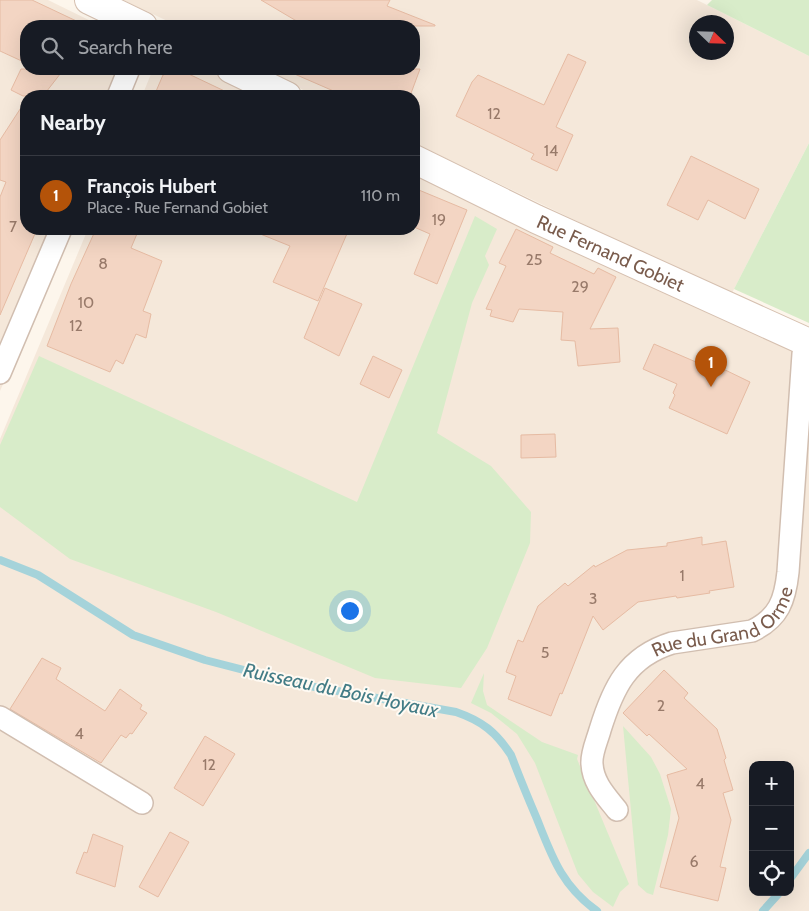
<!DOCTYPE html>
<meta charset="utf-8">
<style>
:root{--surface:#171b24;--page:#242831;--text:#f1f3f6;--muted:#9ea1a6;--line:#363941;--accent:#b45309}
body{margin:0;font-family:Cabin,sans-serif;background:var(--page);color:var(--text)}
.controls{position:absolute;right:15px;bottom:15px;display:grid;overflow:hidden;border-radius:10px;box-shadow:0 5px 20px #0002}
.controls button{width:45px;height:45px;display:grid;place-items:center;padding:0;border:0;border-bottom:1px solid var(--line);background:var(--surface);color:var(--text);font:25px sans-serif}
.compass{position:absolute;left:689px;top:15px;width:45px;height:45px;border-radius:50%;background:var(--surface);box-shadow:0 5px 20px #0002;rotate:113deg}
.you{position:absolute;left:349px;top:610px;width:18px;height:18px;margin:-12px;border:4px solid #fff;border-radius:50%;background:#1a73e8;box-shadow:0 0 0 8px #1a73e833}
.badge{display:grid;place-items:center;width:32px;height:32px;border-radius:50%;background:var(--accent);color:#fff;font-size:16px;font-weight:700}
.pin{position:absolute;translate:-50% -41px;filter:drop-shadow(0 1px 2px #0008)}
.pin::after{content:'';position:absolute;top:26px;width:18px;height:15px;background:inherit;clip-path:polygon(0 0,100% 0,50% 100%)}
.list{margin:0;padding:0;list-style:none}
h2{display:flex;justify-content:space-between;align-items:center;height:65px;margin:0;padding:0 20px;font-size:21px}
h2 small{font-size:16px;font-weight:400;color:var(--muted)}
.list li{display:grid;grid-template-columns:32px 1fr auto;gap:15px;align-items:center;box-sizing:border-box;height:80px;padding:0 20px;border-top:1px solid var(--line)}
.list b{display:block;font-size:19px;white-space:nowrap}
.list p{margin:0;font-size:16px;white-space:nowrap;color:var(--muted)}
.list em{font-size:16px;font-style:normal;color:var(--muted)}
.icon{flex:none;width:28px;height:28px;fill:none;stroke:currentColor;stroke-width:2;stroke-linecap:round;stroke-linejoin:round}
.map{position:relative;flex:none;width:809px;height:911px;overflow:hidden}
.search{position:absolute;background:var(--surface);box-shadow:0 5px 20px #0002;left:20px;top:20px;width:400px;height:55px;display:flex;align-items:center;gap:12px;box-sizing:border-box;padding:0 18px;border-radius:20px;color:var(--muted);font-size:19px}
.panel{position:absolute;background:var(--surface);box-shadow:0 5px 20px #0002;left:20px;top:90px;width:400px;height:145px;border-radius:20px}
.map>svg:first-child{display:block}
.residential{fill:#f5e8da;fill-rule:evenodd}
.green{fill:#d8ecc9}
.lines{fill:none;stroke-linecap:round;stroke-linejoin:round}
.stream{stroke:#a5d3da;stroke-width:8}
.building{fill:#f3d5c3;stroke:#e6bba3}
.street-casing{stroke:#d1beb0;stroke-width:24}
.secondary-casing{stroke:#d6c0b0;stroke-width:30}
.street{stroke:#fff;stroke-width:21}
.secondary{stroke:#fff;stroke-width:28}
.labels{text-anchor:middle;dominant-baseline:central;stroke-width:4;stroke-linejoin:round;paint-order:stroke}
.number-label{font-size:16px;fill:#987a6a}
.street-label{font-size:19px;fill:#7a5c4d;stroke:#fffaf3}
.water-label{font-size:20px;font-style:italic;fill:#437c86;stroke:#fffaf3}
</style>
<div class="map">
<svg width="809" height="911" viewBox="0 0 809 911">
<rect width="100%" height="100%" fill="#fdf6ec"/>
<g class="residential">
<path d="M 0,0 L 48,0 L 101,26 L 26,26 L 26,69 L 139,69 L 127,96 L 26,96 L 26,229 L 70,229 L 0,391 Z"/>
<path d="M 123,0 L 697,0 L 809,56 L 809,143 L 731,295 L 414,143 L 414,96 L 315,96 L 262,69 L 414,69 L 414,26 L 178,26 ZM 696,22 L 726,22 L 726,52 L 696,52 Z"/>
<path d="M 156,69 L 207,69 L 265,96 L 142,96 L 151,74 Z"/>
<path d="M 414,167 L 809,354 L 809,911 L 0,911 L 0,439 L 88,229 L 414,229 ZM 753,765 L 790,765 L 790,892 L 753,892 Z"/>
</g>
<g class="green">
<path d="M 712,0 L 809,0 L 809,56 L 707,5 Z"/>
<path d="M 809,143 L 809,323 L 734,289 Z"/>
<path d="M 475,216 L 497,229 L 485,256 L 489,265 L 472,303 L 437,433 L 491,466 L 531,512 L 530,543 L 487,648 L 461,688 L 375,678 L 216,612 L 70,559 L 0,507 L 0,445 L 39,356 L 357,502 Z"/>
<path d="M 484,673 L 483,691 L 487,705 L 542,742 L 578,755 L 577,759 L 629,884 L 620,892 L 613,907 L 593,892 L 578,874 L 535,763 L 517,734 L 491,713 L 471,703 Z"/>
<path d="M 623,726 L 651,757 L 660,774 L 671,809 L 668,835 L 653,895 L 647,893 L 638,885 Z"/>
</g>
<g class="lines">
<g class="stream">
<path d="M 0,560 L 38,575 L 133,635 L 205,660 L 298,684 L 456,712 C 482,721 496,732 511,755 C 519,776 528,798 537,819 C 552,857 562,886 597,911"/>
<path d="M 790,879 L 809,853"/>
<path d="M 763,911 L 780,892"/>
</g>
</g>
<g class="building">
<path d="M 0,0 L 32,0 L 87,26 L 26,26 L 26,63 L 0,51 Z"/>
<path d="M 261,0 L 390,0 L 387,6 L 435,25 L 435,26 L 305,26 Z"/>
<path d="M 568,54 L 586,62 L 556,127 L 573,135 L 557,171 L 531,159 L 534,154 L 456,116 L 472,82 L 478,75 L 544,105 Z"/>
<path d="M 21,69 L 64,69 L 43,96 L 23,96 L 11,90 Z"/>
<path d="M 178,69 L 195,77 L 235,96 L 154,96 L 163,75 Z"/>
<path d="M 283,69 L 420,69 L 410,96 L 345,96 Z"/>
<path d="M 26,100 L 26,229 L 37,229 L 0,315 L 0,197 L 6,182 L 0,180 L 0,140 Z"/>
<path d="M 691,156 L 759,189 L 745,219 L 708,200 L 698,220 L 667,205 Z"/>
<path d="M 414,188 L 467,210 L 437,284 L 414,274 L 430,234 L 414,227 Z"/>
<path d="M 96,229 L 139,229 L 131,248 L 162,261 L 143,311 L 151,314 L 146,338 L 136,334 L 123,364 L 116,360 L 110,372 L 47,346 L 71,284 Z"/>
<path d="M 248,229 L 349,229 L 318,301 L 273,282 L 290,246 Z"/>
<path d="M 516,229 L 553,247 L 550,253 L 594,274 L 598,268 L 616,277 L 590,329 L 618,328 L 620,362 L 578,366 L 575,341 L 561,340 L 563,312 L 519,309 L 513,322 L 490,316 L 492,310 L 486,309 L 506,266 L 499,263 Z"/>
<path d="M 325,288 L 362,304 L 339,356 L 304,338 Z"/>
<path d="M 654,344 L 717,371 L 719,367 L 750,382 L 727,434 L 669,408 L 675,395 L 673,393 L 677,384 L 643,369 Z"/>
<path d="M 373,356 L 402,370 L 389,398 L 360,384 Z"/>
<path d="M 555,434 L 556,457 L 521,458 L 521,435 Z"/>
<path d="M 702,537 L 702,545 L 726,541 L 734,587 L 709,591 L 710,593 L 677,598 L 676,596 L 638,602 L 603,630 L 593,616 L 562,694 L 560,693 L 551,716 L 508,699 L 516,676 L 506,672 L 518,640 L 523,642 L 538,606 L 565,583 L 568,586 L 594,565 L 595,567 L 627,550 L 667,546 L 667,543 Z"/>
<path d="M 42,658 L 61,668 L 56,679 L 105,711 L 120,689 L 142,705 L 140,709 L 147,713 L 132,734 L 130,733 L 126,738 L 121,735 L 101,763 L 10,709 Z"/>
<path d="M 664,670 L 688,693 L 684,698 L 717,729 L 726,758 L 724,760 L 733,790 L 723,793 L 731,820 L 720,867 L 726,868 L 718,901 L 660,887 L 679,818 L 667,775 L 687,769 L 649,734 L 647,736 L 623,713 Z"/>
<path d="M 205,736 L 235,754 L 203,806 L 174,788 Z"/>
<path d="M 170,832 L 189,842 L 158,897 L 139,887 Z"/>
<path d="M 93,834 L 123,846 L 115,887 L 76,873 L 84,852 L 87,853 Z"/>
</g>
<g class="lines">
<g class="street-casing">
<g id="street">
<path d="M 118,96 L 129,69"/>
<path d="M 0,373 L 61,229"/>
<path d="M 0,717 L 142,803"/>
<path id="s1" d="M 617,810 C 606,796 593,783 592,764 C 591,753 597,741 600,730 C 613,688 627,657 672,643 L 752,631 C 779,618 785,600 788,572 L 803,354 L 806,341"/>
</g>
</g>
<g class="secondary-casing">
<g id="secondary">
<path d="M 89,0 L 143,26"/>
<path d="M 231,69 L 287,96"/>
<path id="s2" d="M 414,159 L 536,219 L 809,343"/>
</g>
</g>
<use href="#street" class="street"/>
<use href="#secondary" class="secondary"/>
</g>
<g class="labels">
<g class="number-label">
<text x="494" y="113">12</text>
<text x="551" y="150">14</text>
<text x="439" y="219">19</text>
<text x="13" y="226">7</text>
<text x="534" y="259">25</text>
<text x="103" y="263">8</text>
<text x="580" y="286">29</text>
<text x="86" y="302">10</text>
<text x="76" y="325">12</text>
<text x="682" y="575">1</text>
<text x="593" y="598">3</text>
<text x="545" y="652">5</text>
<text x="661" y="705">2</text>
<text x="79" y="733">4</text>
<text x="209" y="764">12</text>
<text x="700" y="783">4</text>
<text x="694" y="861">6</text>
</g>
<g class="street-label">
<text stroke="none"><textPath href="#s2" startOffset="218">Rue Fernand Gobiet</textPath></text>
<text stroke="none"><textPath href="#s1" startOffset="266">Rue du Grand Orme</textPath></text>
</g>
<g class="water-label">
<text transform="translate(341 690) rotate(12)">Ruisseau du Bois Hoyaux</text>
</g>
</g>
</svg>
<div class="controls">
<button>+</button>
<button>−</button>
<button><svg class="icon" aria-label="locate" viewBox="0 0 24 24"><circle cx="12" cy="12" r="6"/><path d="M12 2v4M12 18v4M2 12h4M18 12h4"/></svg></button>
</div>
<svg class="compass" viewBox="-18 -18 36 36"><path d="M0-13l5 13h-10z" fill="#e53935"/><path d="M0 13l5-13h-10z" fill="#9ea1a6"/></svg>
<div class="you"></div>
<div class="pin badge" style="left:711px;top:387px">1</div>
<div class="search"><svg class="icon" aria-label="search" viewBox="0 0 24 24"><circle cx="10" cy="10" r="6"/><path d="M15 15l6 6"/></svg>Search here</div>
<section class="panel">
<h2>Nearby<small></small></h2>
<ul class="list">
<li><span class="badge">1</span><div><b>François Hubert</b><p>Place · Rue Fernand Gobiet</p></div><em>110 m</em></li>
</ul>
</section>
</div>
